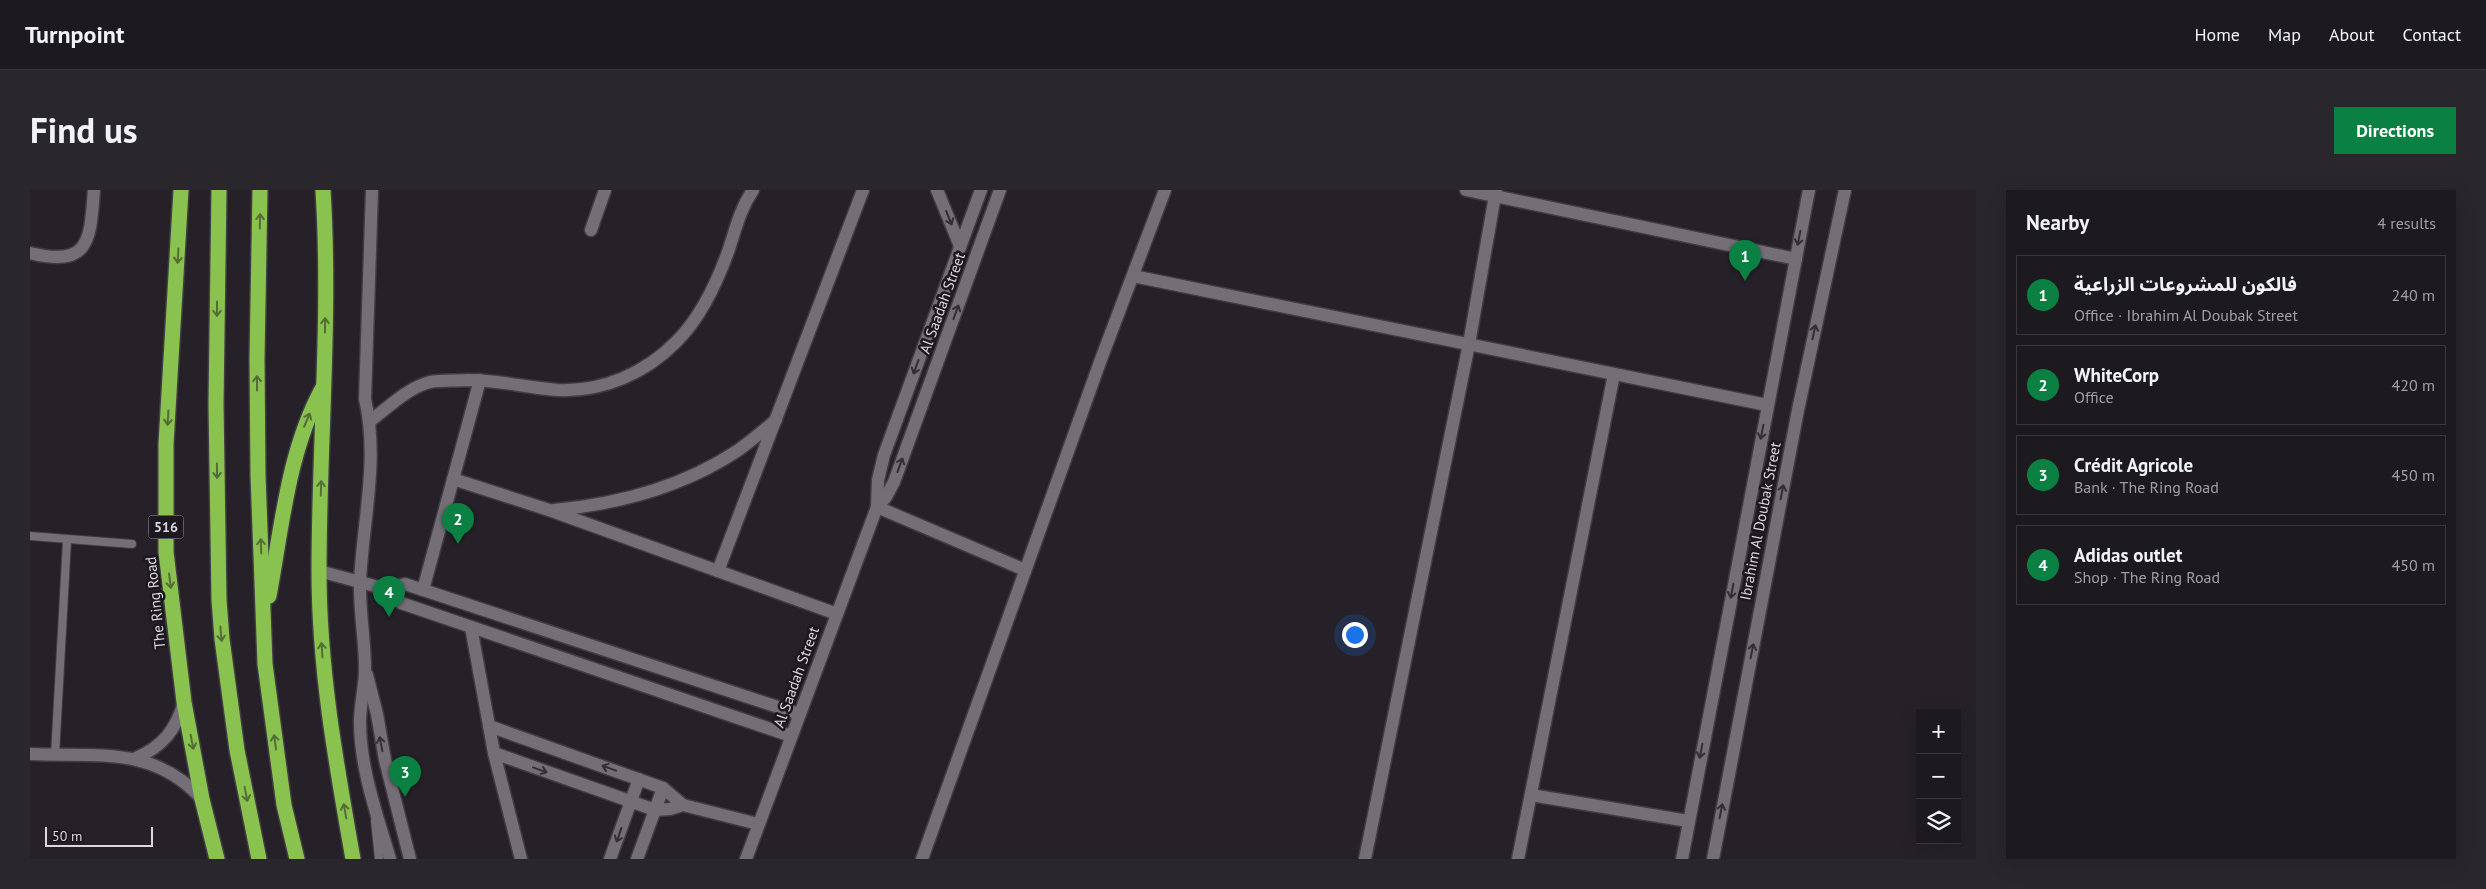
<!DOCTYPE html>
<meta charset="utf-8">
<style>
:root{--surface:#1c191f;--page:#29262c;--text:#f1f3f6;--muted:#a0a0a4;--line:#3a383d;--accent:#0b8043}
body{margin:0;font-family:"PT Sans","Noto Sans Arabic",sans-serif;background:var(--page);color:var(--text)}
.controls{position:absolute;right:15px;bottom:15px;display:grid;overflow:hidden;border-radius:0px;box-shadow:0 5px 20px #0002}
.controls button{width:45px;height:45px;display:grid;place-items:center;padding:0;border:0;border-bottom:1px solid var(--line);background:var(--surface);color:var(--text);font:25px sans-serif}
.scale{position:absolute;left:15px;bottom:12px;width:108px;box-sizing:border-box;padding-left:5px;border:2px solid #dbd8dd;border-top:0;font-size:14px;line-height:18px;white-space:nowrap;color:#dbd8dd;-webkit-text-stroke:4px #1d181f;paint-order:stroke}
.you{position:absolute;left:1324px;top:444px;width:18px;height:18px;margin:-12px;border:4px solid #fff;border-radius:50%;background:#1a73e8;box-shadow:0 0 0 8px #1a73e833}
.badge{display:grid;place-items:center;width:32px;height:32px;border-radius:50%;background:var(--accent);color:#fff;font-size:16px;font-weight:700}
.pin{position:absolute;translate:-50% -41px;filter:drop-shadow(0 1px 2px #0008)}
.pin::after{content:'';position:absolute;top:26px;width:18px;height:15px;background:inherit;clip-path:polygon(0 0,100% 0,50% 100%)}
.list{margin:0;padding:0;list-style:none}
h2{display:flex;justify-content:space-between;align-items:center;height:65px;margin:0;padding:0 20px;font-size:21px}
h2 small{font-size:16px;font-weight:400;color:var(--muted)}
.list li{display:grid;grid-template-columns:32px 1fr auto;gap:15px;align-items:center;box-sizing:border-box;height:80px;margin:0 10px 10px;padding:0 10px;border:1px solid var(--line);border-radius:0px}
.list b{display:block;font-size:19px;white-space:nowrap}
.list p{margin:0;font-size:16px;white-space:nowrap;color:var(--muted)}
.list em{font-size:16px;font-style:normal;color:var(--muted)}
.icon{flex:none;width:28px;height:28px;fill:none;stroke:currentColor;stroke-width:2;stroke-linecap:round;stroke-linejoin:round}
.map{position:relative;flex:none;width:1946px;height:669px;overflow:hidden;border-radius:0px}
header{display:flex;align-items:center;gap:30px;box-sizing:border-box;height:70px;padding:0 25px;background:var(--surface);border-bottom:1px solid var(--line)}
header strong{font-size:24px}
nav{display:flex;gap:28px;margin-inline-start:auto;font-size:18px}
.intro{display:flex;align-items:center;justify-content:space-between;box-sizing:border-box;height:120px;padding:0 30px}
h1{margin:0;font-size:35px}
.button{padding:12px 22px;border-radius:0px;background:var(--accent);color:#fff;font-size:18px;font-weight:700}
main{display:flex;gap:30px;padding:0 30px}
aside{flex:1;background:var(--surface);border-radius:0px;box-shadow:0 5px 20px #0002}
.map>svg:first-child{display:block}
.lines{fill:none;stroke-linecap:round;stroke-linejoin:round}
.lane-casing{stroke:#403c42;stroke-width:10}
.street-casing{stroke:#403c42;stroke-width:15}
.secondary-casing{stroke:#403c42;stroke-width:15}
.highway-casing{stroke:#403c42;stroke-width:18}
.lane{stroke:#746e77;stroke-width:8}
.street{stroke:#746e77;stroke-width:12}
.secondary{stroke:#746e77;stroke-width:12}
.highway{stroke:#8ac24f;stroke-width:15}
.oneway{stroke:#332e35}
.oneway2{stroke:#546d37}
.labels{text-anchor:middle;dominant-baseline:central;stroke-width:5;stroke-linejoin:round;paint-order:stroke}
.shield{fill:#1d181f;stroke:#a29ea4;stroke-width:1}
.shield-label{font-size:14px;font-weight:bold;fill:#dbd8dd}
.street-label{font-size:15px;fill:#dbd8dd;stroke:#1d181f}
</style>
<header>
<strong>Turnpoint</strong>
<nav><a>Home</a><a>Map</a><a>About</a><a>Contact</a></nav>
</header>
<div class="intro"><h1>Find us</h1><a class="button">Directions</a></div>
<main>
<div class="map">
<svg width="1946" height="669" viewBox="0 0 1946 669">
<rect width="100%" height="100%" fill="#262129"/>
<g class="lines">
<g class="lane-casing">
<g id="lane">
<path d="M 0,346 L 102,354"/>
<path d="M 25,565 L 37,351"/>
<path d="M 345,631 L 349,669"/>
</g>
</g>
<g class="street-casing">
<g id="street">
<path d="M 342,0 L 335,209 C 349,270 333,330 330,391 C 329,420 335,449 335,479 C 335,496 330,514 330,532 C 330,578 347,625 360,669"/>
<path d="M 907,0 L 930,56"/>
<path d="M 1436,0 L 1766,69"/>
<path d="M 561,40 L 575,0"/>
<path d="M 0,63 C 61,78 60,49 64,0"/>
<path d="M 1103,86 L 1737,215"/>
<path d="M 340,231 C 358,218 377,198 400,192 C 412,190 425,191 438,190 C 469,190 498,198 528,200 C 573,202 616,183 647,151 C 671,127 688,90 699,59 C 706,38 710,19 723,0"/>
<path d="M 423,289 L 519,320 L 807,424"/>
<path d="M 847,317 L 995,380"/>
<path d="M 524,320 C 589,314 651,298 707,261 C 720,252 733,241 746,230"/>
<path d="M 289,381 L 356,399 L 371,413 L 761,546"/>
<path d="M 688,381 L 833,0"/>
<path d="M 356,399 L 375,394 L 769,524"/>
<path d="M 393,400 L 450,190"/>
<path d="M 441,437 L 464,563 L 491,669"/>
<path d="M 337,485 L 347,524 L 355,570 L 380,669"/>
<path d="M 459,536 L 633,598 L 653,615"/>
<path d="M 464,563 L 625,620 L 640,619 L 653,615 L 728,634"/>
<path d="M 1501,605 L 1658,631"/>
<path d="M 580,669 L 609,589"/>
<path d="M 607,669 L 633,598"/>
<path d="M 892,669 L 1070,172 L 1135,0"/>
<path d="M 1335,669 L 1439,154 L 1466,0"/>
<path d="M 1488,669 L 1584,184"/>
</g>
</g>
<g class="secondary-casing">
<g id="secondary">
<path d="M 847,317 L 856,307 L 864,292 L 970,0"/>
<path d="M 0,564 C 66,567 123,555 172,609"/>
<path d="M 106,568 C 132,557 146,540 154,512"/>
<path d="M 716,669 L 847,317 L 848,290 L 854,265 L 951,0"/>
<path d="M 1652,669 L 1779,0"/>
<path d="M 1683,669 L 1768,220 L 1815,0"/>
</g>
</g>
<g class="highway-casing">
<g id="highway">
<path d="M 151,0 L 136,254 L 136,362 L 154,512 L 172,609 L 187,669"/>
<path d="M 189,0 L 186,214 L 189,410 L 192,449 L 207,560 L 229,669"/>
<path d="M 230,0 L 227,169 L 228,285 L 235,474 L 254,615 L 267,669"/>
<path d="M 293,0 C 301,127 289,254 289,381 C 289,479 306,573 323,669"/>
<path d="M 239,406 C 252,336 258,262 292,199"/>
</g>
</g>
<use href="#lane" class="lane"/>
<use href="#street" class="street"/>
<use href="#secondary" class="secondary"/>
<use href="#highway" class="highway"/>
</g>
<defs><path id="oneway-shaft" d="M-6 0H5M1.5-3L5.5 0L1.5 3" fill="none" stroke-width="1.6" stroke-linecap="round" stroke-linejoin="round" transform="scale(1.25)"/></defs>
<g class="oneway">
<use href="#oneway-shaft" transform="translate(919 28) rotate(68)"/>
<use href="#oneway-shaft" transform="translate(1769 48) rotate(101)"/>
<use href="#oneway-shaft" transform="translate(926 122) rotate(-70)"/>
<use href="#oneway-shaft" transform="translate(1784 142) rotate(-78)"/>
<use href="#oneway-shaft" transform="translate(886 177) rotate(110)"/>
<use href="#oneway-shaft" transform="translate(1732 242) rotate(101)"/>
<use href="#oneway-shaft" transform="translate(870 275) rotate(-70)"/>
<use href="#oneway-shaft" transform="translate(1752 302) rotate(-79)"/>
<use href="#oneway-shaft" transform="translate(1702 401) rotate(101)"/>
<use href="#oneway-shaft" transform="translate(1722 461) rotate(-79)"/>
<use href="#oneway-shaft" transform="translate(351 554) rotate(-101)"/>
<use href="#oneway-shaft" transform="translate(1671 561) rotate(101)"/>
<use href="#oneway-shaft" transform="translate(579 578) rotate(-160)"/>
<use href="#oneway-shaft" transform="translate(510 580) rotate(20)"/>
<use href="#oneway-shaft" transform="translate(1691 621) rotate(-79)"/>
<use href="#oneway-shaft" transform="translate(589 645) rotate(109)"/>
</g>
<g class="oneway2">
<use href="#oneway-shaft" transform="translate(230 31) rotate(-89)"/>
<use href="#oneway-shaft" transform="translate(148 66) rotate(93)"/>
<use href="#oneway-shaft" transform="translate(187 119) rotate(90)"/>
<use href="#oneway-shaft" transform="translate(295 135) rotate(-90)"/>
<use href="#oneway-shaft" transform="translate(227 193) rotate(-90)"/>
<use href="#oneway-shaft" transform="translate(138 228) rotate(93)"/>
<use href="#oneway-shaft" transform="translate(277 230) rotate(-67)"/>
<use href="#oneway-shaft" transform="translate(187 281) rotate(89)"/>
<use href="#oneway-shaft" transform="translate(291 298) rotate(-88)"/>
<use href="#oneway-shaft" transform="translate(231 356) rotate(-92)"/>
<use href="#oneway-shaft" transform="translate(140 391) rotate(83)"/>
<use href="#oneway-shaft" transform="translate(191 444) rotate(85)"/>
<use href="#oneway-shaft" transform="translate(292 460) rotate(-94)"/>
<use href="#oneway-shaft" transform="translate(162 552) rotate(79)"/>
<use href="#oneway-shaft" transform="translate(245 552) rotate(-98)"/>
<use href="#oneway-shaft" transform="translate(216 604) rotate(79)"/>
<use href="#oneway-shaft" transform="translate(315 621) rotate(-100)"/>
</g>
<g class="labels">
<rect class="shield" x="118.5" y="325.5" width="35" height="23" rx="4"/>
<g class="shield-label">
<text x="136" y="337">516</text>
</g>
<g class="street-label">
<text transform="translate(912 113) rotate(-70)">Al Saadah Street</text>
<text transform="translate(1730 331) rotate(-79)">Ibrahim Al Doubak Street</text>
<text transform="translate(125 413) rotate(-96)">The Ring Road</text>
<text transform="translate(766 487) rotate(-70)">Al Saadah Street</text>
</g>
</g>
</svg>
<div class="controls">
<button>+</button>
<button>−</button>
<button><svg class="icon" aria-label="layers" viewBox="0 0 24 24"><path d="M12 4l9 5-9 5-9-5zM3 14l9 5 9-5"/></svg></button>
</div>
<div class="scale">50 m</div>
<div class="you"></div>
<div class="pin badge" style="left:1715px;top:91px">1</div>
<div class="pin badge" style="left:428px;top:354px">2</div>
<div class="pin badge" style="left:375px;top:607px">3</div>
<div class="pin badge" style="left:359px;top:427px">4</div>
</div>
<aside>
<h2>Nearby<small>4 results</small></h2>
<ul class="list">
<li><span class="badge">1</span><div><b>فالكون للمشروعات الزراعية</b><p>Office · Ibrahim Al Doubak Street</p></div><em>240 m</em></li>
<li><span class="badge">2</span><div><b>WhiteCorp</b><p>Office</p></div><em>420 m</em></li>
<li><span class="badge">3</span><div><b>Crédit Agricole</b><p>Bank · The Ring Road</p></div><em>450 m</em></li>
<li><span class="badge">4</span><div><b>Adidas outlet</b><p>Shop · The Ring Road</p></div><em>450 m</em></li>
</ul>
</aside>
</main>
